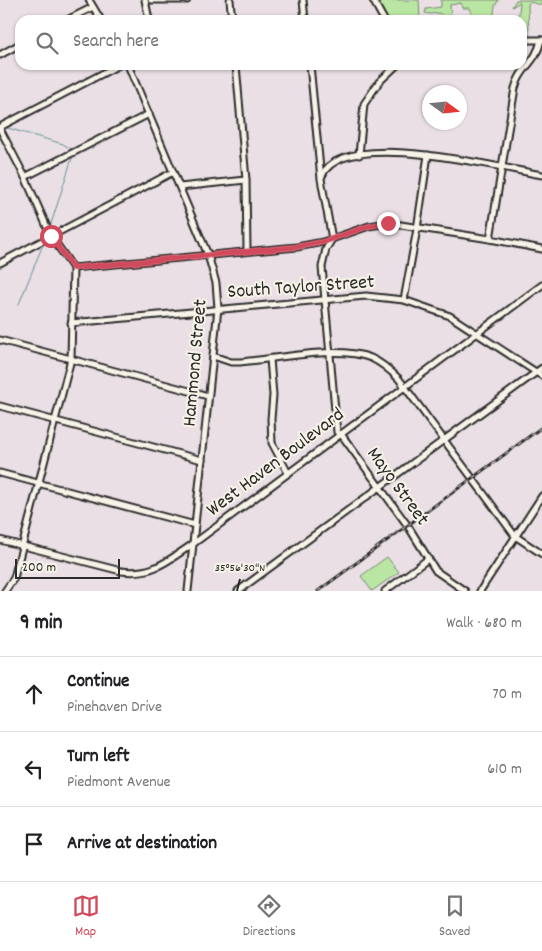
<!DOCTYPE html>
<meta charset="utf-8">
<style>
:root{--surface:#fff;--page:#f2f2f2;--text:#202124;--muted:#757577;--line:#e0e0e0;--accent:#d1495b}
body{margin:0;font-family:Dekko,sans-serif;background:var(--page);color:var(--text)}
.compass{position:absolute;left:422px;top:85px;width:45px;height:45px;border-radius:50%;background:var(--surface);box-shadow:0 1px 4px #0004;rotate:105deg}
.scale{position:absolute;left:15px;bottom:12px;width:105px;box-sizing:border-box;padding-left:5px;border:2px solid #2b2b2b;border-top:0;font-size:14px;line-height:18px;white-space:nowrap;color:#2b2b2b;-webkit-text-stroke:4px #f7f3e8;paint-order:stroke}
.stop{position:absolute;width:15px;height:15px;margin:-11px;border:4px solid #d1495b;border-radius:50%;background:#fff}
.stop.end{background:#d1495b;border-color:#fff;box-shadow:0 1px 5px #0008}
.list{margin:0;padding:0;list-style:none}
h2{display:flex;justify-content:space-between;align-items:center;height:65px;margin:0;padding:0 20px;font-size:21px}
h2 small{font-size:16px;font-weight:400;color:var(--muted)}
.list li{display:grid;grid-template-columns:32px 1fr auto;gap:15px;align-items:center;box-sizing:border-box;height:75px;padding:0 20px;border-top:1px solid var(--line)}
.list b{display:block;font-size:19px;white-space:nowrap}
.list p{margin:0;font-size:16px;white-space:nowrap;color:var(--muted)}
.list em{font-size:16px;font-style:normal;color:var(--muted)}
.icon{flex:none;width:28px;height:28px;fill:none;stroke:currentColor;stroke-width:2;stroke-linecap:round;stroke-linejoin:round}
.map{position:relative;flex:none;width:542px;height:591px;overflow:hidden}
.search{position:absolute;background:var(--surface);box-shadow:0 1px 4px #0004;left:15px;right:15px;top:15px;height:55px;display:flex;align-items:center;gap:12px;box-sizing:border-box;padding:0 18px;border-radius:15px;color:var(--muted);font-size:19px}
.sheet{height:290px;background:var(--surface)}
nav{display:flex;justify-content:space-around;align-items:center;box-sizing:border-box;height:70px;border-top:1px solid var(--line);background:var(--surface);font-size:14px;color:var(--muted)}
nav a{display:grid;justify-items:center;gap:2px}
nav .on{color:var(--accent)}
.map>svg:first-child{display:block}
.green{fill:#bae6a4;stroke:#728868}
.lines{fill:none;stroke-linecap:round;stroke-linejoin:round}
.stream{stroke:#629296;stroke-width:1}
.minor-casing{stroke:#2b2b2b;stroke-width:9}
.minor{stroke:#f7f3e8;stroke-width:5}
.rail-casing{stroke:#2b2b2b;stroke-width:3}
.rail{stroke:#f7f3e8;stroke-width:1;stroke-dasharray:4;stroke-linecap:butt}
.route{stroke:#d1495b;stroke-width:6}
.ticks{fill:none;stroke:#2b2b2b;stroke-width:2}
.labels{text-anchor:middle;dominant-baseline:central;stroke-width:4;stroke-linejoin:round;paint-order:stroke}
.street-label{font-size:20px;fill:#2b2b2b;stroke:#f7f3e8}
.ticks-label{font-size:12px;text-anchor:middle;fill:#2b2b2b;stroke:#f7f3e8;stroke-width:4;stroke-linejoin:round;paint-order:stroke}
</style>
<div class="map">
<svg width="542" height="591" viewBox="0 0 542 591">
<rect width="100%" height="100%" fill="#eadfe5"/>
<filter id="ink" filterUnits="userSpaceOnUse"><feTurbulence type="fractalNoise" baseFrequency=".02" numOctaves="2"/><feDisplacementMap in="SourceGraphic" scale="10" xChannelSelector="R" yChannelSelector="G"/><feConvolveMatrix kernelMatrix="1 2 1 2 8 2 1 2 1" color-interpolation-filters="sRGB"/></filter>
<g filter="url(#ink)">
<g class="green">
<path d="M 375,0 L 419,0 L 420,20 L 386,20 Z"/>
<path d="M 441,0 L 498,0 L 498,1 L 495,6 L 493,20 L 475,20 L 476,16 L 472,14 L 470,8 L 463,8 L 461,3 L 450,5 L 451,20 L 447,20 L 439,13 L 430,14 L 425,13 L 426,9 L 441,7 Z"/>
<path d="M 516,0 L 542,0 L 542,5 L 530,2 L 528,4 L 529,37 L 522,36 L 522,20 L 512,20 L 519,14 L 520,2 L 512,7 Z"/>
<path d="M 387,557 L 399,572 L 372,591 L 361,576 Z"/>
</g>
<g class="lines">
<g class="stream">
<path d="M 4,127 L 63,144 L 71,149 L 72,151"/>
<path d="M 50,227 L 73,155"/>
<path d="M 19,304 L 44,242"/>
</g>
<g class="minor-casing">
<g id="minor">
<path d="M 89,0 L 101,20"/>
<path d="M 145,0 L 149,20"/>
<path d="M 151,0 L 187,0"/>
<path d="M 230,0 L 232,20"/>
<path d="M 303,0 L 305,20"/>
<path d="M 373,0 L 384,20"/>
<path d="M 67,20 L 93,7"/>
<path d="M 522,40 L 542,40"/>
<path d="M 0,55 L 20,44"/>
<path d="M 128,65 L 208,255 L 216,283 L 218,308 L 188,591"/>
<path d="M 236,65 L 246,180 L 247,251"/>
<path d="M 310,65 L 321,179 L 332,239 L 326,249 L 322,267 L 337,432 L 341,434 L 408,526 L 436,571 L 465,591"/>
<path d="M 0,127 L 119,65"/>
<path d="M 0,129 L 25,177 L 51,236 L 73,268 L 71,359 L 14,578 L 5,591"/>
<path d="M 359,155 L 364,104 L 379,82 L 397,65"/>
<path d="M 322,176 C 341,127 501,168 542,175"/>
<path d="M 25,177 L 149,114"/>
<path d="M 180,187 L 246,180"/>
<path d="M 490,239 L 515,88 C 521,66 536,64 541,40"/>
<path d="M 0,263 L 173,172"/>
<path d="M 73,268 L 297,247 L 323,242 L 369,226 L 388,223 L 490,239 L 542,249"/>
<path d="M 404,300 L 417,229 L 428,155"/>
<path d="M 71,323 L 366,296 L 404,300 L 450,316 L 542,376"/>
<path d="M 0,340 L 208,396"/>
<path d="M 213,356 L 231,362 L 240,362 C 277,359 338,345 371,358 C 382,363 391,371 399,379 L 515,536 L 542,554"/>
<path d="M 270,359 L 273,395 L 271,419 L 272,443 L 288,473"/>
<path d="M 0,406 L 202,460"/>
<path d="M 0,473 L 195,525"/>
<path d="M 0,540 L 121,571 C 154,575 167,561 193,544 L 542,285"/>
<path d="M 238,591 L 542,368"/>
<path d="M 385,591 L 428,559"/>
<path d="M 480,591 L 542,496"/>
</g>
</g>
<use href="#minor" class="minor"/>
<g class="rail-casing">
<path id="rail" d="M 318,591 L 542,427"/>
</g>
<use href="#rail" class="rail"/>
</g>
</g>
<g class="lines" filter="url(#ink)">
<path class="route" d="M 51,236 L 73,268 L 296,247 L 323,242 L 369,226 L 388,223"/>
</g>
<path class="ticks" d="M 237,591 L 240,579"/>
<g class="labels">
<g class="street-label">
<text transform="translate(301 288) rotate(-4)">South Taylor Street</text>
<text transform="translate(196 363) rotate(-85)">Hammond Street</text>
<text transform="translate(276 463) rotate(-37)">West Haven Boulevard</text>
<text transform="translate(397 487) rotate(54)">Mayo Street</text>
</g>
</g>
<g class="ticks-label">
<text x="240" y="571">35°56'30"N</text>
</g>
</svg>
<svg class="compass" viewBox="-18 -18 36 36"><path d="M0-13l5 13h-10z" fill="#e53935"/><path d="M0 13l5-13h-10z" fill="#757577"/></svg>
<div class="scale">200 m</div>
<div class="stop" style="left:51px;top:236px"></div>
<div class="stop end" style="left:388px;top:223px"></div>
<div class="search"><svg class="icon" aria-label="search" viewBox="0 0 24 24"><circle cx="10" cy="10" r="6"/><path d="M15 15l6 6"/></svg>Search here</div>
</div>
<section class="sheet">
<h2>9 min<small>Walk · 680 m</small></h2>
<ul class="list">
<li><svg class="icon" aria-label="ahead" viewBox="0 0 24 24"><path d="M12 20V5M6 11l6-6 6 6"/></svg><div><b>Continue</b><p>Pinehaven Drive</p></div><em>70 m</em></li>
<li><svg class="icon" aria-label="left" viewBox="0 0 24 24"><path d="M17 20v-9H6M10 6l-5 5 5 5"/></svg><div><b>Turn left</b><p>Piedmont Avenue</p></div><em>610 m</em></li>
<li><svg class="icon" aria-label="arrive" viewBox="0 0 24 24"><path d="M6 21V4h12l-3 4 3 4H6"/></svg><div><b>Arrive at destination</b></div></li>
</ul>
</section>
<nav>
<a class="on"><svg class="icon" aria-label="map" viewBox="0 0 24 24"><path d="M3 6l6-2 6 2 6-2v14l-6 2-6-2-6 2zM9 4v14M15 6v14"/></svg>Map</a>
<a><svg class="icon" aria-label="directions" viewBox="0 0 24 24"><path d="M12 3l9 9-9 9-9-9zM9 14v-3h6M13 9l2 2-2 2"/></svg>Directions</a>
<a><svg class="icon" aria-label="saved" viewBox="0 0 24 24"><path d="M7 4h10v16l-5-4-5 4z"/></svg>Saved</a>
</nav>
